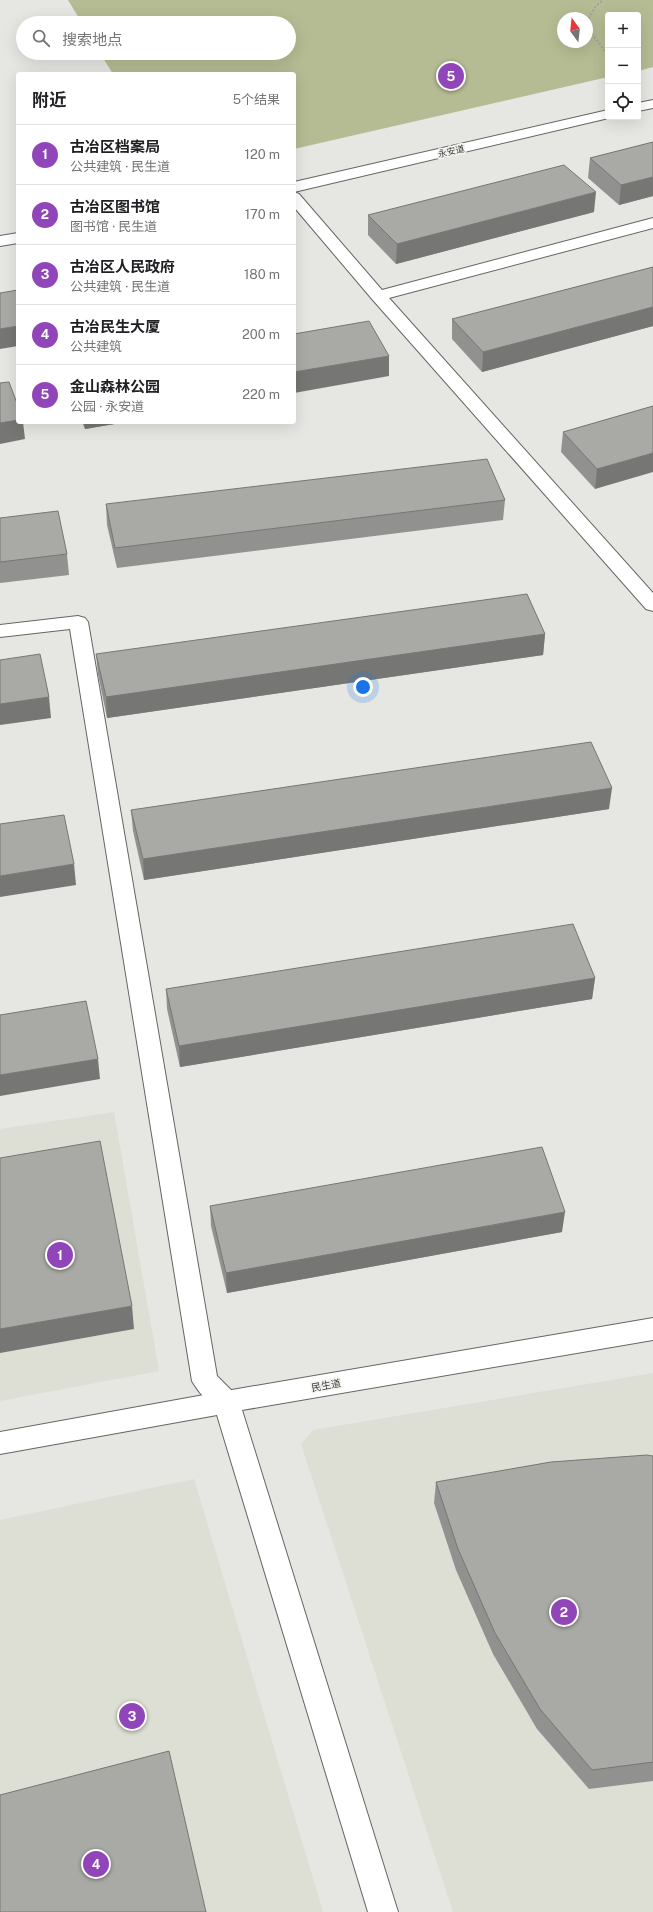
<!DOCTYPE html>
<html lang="zh">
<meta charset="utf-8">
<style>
:root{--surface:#fff;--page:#f6f6f6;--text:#202124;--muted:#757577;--line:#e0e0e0;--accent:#9046b8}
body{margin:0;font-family:"Public Sans","Noto Sans SC",sans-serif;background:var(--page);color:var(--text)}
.controls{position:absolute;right:12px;top:12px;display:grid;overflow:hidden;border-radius:4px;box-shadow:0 4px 16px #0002}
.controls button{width:36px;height:36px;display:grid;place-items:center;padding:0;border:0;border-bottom:1px solid var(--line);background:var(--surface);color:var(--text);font:20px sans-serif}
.compass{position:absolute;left:557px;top:12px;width:36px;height:36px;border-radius:50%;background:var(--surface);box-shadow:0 4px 16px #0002;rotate:345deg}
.you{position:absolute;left:363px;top:687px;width:14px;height:14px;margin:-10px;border:3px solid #fff;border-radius:50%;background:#1a73e8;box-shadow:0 0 0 6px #1a73e833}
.badge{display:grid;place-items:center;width:26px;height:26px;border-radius:50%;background:var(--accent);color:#fff;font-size:13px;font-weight:700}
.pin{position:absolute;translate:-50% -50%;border:2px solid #fff;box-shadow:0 1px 4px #0006}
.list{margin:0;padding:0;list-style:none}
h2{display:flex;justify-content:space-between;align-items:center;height:52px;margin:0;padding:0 16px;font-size:17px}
h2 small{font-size:13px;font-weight:400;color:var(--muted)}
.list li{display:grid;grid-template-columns:26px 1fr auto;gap:12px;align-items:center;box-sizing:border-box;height:60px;padding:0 16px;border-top:1px solid var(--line)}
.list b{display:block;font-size:15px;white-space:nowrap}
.list p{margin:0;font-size:13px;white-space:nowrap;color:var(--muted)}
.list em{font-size:13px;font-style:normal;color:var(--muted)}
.icon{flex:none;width:22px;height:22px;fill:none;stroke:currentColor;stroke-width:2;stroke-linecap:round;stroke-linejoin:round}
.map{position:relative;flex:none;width:653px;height:1912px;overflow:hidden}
.search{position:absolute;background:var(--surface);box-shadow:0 4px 16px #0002;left:16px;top:16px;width:280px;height:44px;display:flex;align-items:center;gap:10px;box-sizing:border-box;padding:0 14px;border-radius:22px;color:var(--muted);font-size:15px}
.panel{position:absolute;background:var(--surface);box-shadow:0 4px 16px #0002;left:16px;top:72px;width:280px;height:352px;border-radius:4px}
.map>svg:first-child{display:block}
.built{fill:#dddfd4}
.green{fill:#b5bc93;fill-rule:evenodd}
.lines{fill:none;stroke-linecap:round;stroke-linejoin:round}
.minor-casing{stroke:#656662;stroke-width:2}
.tertiary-casing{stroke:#656662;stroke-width:2}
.secondary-casing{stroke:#656662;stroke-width:2}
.path{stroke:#a2a2a0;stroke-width:2;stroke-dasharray:2 2;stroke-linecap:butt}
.minor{fill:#fff;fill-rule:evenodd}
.tertiary{fill:#fff;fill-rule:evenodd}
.secondary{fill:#fff;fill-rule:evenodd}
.wall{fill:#91928f}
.shaded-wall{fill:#767774}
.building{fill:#a9aaa6;stroke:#767774}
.labels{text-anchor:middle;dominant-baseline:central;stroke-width:3.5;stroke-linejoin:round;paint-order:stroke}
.far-street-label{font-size:9px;fill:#3d3d3b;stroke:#f3f4f0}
.street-label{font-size:10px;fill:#3d3d3b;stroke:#f3f4f0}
</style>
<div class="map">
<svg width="653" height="1912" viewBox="0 0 653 1912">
<rect width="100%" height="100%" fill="#e6e6e3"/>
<g class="built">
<path d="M 114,1112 L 159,1371 L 0,1401 L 0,1129 Z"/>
<path d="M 653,1373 L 653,1912 L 453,1912 L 301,1444 L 313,1430 Z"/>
<path d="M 194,1479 L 323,1912 L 0,1912 L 0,1520 Z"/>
</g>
<path class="green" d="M 68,0 L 653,0 L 653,67 L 638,71 L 638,15 L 608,15 L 608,77 L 294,149 L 294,74 L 113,74 L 100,53 L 289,53 L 289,23 L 82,23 ZM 563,18 L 587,18 L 587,42 L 563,42 Z"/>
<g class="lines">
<g class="minor-casing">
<g id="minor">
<path d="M 294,192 L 299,194 L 382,290 L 653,218 L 653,228 L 389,298 L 653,593 L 653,611 L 646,609 L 372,299 L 294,207 Z"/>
<path d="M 78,616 L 85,618 L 88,622 L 217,1376 L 235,1394 L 239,1402 L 235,1410 C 233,1411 229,1413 226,1413 C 215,1413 197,1390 192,1381 L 70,629 L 0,637 L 0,625 Z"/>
</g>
</g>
<g class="tertiary-casing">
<path id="tertiary" d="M 653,1318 L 653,1340 L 242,1410 L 398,1912 L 368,1912 L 217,1415 L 0,1454 L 0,1432 L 226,1391 Z"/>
</g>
<g class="secondary-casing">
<g id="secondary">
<path d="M 653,100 L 653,108 L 638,111 L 638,103 Z"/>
<path d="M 608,110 L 608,117 L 613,117 L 294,192 L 294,182 Z"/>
<path d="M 18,233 L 18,243 L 0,246 L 0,236 Z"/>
</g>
</g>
<g class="path">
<path d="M 587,22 L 595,7 L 603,0"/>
<path d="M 587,27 L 608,55"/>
</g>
<use href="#minor" class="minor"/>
<use href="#tertiary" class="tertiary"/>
<use href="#secondary" class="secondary"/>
</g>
<g class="wall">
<path d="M 653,142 L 653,196 L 619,205 L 588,178 L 590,158 Z"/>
<path d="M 594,212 L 396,264 L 368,235 L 368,215 Z"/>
<path d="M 653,267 L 653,326 L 482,372 L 452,339 L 452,319 Z"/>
<path d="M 653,406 L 595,489 L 561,452 L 563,432 Z"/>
<path d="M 82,422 L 126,422 L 85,429 Z"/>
<path d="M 505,500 L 503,520 L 117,568 L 107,525 L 106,504 Z"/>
<path d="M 0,518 L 67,554 L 69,575 L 0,583 Z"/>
<path d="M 545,634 L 543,655 L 107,718 L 98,674 L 96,654 Z"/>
<path d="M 609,809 L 144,880 L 133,831 L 131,810 Z"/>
<path d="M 595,978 L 592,999 L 180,1067 L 167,1009 L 166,989 Z"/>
<path d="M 210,1206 L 562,1232 L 227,1293 L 211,1226 Z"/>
<path d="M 653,1456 L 653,1781 L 589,1789 L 537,1729 L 493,1654 L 456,1570 L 434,1503 L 436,1482 Z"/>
</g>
<g class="shaded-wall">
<path d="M 653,177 L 653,196 L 619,205 L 621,185 Z"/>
<path d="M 596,192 L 594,212 L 396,264 L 397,244 Z"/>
<path d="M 653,307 L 653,326 L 482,372 L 483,352 Z"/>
<path d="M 18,326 L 18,346 L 0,349 L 0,329 Z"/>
<path d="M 389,356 L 389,376 L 294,393 L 294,372 Z"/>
<path d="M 18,420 L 18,422 L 23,422 L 25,439 L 0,444 L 0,423 Z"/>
<path d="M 84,422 L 126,422 L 85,429 Z"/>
<path d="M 653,453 L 653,472 L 595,489 L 597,469 Z"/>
<path d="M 545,634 L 543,655 L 107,718 L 106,697 Z"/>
<path d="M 49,697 L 51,718 L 0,725 L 0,704 Z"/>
<path d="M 612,788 L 609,809 L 144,880 L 143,859 Z"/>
<path d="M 74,864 L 76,885 L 0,897 L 0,876 Z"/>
<path d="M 595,978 L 592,999 L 180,1067 L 179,1046 Z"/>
<path d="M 98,1059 L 100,1079 L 0,1096 L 0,1075 Z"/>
<path d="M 565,1212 L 562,1232 L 227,1293 L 226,1273 Z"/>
<path d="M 132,1306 L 134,1329 L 0,1353 L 0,1329 Z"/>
</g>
<g class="building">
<path d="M 653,142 L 653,177 L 621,185 L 590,158 Z"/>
<path d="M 564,165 L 596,192 L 397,244 L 368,215 Z"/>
<path d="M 653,267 L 653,307 L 483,352 L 452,319 Z"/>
<path d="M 18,290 L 18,326 L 0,329 L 0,293 Z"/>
<path d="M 369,321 L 389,356 L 294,372 L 294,334 Z"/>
<path d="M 9,382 L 18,406 L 18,420 L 0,423 L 0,383 Z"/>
<path d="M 653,406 L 653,453 L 597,469 L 563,432 Z"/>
<path d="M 487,459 L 505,500 L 115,548 L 106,504 Z"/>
<path d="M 58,511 L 67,554 L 0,562 L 0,518 Z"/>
<path d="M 527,594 L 545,634 L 106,697 L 96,654 Z"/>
<path d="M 40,654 L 49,697 L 0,704 L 0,660 Z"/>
<path d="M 591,742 L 612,788 L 143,859 L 131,810 Z"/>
<path d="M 64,815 L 74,864 L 0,876 L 0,824 Z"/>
<path d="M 573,924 L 595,978 L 179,1046 L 166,989 Z"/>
<path d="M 86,1001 L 98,1059 L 0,1075 L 0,1015 Z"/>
<path d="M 100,1141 L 132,1306 L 0,1329 L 0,1158 Z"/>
<path d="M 542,1147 L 565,1212 L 226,1273 L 210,1206 Z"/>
<path d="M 647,1455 L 653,1456 L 653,1762 L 592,1770 L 540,1709 L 495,1633 L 458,1549 L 436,1482 L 551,1462 Z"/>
<path d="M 169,1751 L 206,1912 L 0,1912 L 0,1795 Z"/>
</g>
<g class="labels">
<g class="far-street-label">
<text transform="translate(451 151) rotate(-13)">永安道</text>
</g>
<g class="street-label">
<text transform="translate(326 1385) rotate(-10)">民生道</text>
</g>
</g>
</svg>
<div class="controls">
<button>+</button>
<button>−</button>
<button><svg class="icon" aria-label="locate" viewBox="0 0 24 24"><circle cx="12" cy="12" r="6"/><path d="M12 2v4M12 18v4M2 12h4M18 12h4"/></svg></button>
</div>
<svg class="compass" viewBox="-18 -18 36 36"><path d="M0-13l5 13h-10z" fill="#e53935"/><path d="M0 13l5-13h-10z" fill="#757577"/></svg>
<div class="you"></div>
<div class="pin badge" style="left:60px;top:1255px">1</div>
<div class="pin badge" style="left:564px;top:1612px">2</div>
<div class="pin badge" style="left:132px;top:1716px">3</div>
<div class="pin badge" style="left:96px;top:1864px">4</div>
<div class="pin badge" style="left:451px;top:76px">5</div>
<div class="search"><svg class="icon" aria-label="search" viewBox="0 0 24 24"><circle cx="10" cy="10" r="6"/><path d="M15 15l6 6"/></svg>搜索地点</div>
<section class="panel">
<h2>附近<small>5个结果</small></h2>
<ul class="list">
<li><span class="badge">1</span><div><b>古冶区档案局</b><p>公共建筑 · 民生道</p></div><em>120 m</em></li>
<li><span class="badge">2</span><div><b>古冶区图书馆</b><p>图书馆 · 民生道</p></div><em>170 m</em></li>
<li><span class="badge">3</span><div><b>古冶区人民政府</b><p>公共建筑 · 民生道</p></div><em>180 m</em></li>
<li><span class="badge">4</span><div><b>古冶民生大厦</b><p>公共建筑</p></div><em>200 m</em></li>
<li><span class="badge">5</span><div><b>金山森林公园</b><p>公园 · 永安道</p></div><em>220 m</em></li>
</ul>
</section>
</div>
